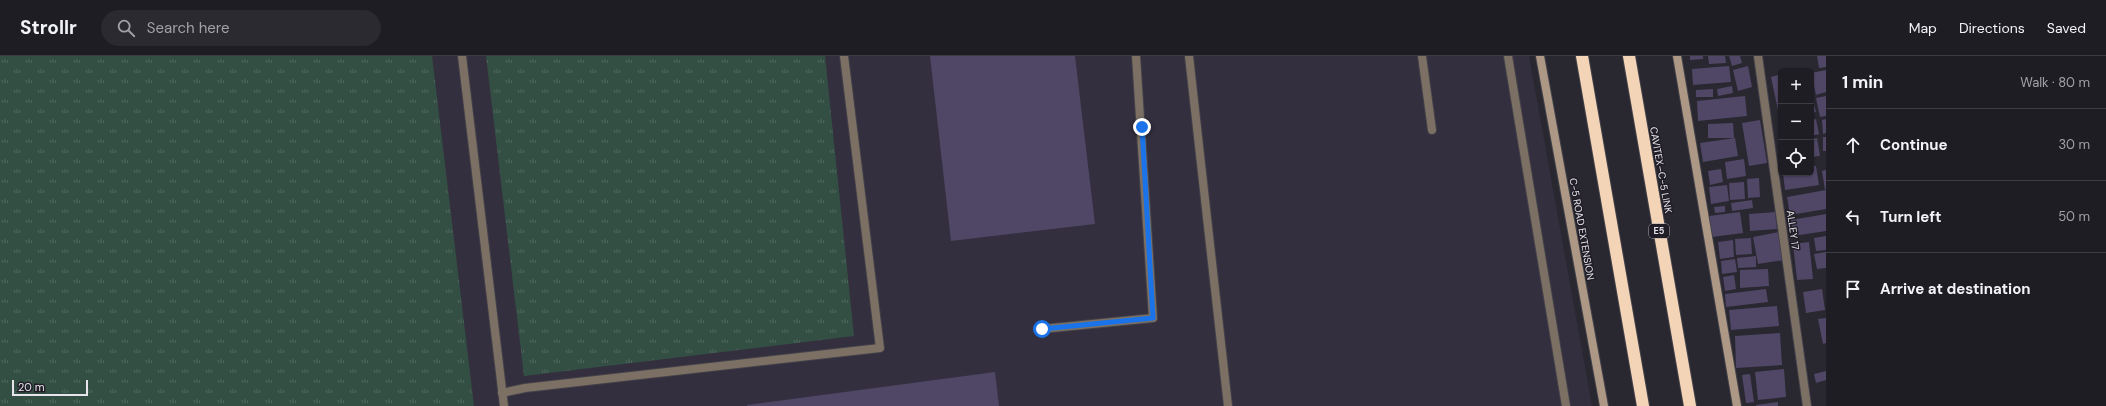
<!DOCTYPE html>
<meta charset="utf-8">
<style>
:root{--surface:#1f1d24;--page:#2c2a31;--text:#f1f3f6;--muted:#a1a2a6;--line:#3c3b41}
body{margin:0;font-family:"DM Sans",sans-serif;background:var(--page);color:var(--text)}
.controls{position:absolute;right:12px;top:12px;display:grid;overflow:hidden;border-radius:6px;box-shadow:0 1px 3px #0004}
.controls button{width:36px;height:36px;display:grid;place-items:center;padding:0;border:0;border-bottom:1px solid var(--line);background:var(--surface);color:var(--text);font:20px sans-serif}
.scale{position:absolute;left:12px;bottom:10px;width:76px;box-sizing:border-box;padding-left:4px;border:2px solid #e7e5eb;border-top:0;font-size:11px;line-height:14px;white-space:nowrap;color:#e7e5eb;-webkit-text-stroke:3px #201d26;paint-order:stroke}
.stop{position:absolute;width:12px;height:12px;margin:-9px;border:3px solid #1a73e8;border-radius:50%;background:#fff}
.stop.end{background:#1a73e8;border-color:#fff;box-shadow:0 1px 4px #0008}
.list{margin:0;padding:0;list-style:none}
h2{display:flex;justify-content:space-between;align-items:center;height:52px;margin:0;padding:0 16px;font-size:17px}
h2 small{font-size:13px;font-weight:400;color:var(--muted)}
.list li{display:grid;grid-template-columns:26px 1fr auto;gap:12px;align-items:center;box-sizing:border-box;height:72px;padding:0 16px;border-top:1px solid var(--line)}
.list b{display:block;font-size:15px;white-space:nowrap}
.list em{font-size:13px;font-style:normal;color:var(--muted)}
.icon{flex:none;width:22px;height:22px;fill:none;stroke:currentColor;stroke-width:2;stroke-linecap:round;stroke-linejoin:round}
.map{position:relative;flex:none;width:1826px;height:350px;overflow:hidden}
header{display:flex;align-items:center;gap:24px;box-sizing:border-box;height:56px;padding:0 20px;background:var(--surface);border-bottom:1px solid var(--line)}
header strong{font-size:19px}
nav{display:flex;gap:22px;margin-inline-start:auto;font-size:14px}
.search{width:280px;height:36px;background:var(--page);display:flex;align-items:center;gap:10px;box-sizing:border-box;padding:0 14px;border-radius:22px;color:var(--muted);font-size:15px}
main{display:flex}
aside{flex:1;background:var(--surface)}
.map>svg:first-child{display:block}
.built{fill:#332f3e}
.grass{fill:url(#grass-tufts)}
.building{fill:#504767}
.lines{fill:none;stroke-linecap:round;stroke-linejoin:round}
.lane-casing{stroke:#44424a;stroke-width:10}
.street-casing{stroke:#44424a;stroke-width:10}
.secondary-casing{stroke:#44424a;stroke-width:10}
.highway-casing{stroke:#44424a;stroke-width:14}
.lane{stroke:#7c7064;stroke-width:8}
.street{stroke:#7c7064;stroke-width:8}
.secondary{stroke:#ac9885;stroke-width:8}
.highway{stroke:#f3d4b6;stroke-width:12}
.route{stroke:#1a73e8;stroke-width:5}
.labels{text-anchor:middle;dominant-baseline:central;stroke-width:3;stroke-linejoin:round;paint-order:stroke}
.shield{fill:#201d26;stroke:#aba9b0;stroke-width:1}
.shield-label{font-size:9px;font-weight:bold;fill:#e7e5eb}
.street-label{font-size:10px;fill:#e7e5eb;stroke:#201d26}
</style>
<header>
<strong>Strollr</strong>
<div class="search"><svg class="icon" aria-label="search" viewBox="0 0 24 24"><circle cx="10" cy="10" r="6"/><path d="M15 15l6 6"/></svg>Search here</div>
<nav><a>Map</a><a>Directions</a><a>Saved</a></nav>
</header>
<main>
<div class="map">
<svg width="1826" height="350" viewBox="0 0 1826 350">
<defs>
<pattern id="grass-tufts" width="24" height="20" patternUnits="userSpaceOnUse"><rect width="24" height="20" fill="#334f43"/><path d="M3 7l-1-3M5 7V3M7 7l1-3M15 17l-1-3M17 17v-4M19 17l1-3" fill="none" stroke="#51685e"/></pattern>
</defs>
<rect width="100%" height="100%" fill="#292730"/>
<path class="built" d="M 0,0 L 1529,0 L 1592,350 L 0,350 Z"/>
<g class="grass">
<path d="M 0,0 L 432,0 L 474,350 L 0,350 Z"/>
<path d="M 486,0 L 825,0 L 854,280 L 524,320 Z"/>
</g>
<g class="building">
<path d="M 930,0 L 1075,0 L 1095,168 L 951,185 Z"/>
<path d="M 1690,0 L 1703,0 L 1703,3 L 1690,4 Z"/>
<path d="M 1708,0 L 1725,0 L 1726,7 L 1709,8 Z"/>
<path d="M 1729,0 L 1740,0 L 1742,7 L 1732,10 Z"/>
<path d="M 1817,0 L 1826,0 L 1826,11 L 1819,12 Z"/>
<path d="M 1729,10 L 1731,26 L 1693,29 L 1692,13 Z"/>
<path d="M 1748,10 L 1752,31 L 1738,35 L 1733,14 Z"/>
<path d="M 1826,14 L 1826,36 L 1816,39 L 1811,17 Z"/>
<path d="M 1781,18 L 1781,64 L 1780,64 L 1771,21 Z"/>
<path d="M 1732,30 L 1733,37 L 1718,40 L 1717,33 Z"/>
<path d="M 1713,33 L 1713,41 L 1696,41 L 1696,34 Z"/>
<path d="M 1811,36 L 1816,56 L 1811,57 Z"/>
<path d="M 1745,40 L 1747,60 L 1698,65 L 1697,45 Z"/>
<path d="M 1826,40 L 1826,60 L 1820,61 L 1816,42 Z"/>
<path d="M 1816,63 L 1819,78 L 1811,80 L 1811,64 Z"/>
<path d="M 1826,63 L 1826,77 L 1823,78 L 1822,64 Z"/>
<path d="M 1760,64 L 1767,107 L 1749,110 L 1742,67 Z"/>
<path d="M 1733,67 L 1734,82 L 1708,82 L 1708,68 Z"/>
<rect x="1823" y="81" width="3" height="14"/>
<path d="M 1735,82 L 1738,100 L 1703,106 L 1700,87 Z"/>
<path d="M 1817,82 L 1820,100 L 1811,101 L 1811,83 Z"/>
<path d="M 1744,103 L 1746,120 L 1727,123 L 1725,106 Z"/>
<path d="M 1811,110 L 1816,110 L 1819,129 L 1785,134 L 1783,117 L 1811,117 Z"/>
<path d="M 1721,113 L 1723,126 L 1710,129 L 1708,115 Z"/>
<path d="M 1826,114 L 1826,133 L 1825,134 L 1822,115 Z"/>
<path d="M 1759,122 L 1760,141 L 1748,142 L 1747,123 Z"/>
<path d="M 1744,126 L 1745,143 L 1730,144 L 1729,127 Z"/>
<path d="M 1727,129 L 1729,145 L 1711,148 L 1709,131 Z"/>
<path d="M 1826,134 L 1826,153 L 1790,159 L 1787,141 Z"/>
<path d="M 1752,144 L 1753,152 L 1732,155 L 1731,147 Z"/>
<path d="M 1725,150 L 1725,156 L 1715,157 L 1714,151 Z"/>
<path d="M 1740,156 L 1743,177 L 1712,181 L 1709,160 Z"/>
<path d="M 1775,156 L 1777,173 L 1750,175 L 1749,158 Z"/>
<path d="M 1826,158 L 1826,175 L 1793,180 L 1791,164 Z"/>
<path d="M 1779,176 L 1784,204 L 1758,208 L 1753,181 Z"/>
<path d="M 1826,180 L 1826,194 L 1816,195 L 1814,182 Z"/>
<path d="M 1751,182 L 1752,198 L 1736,199 L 1735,183 Z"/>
<path d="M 1733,184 L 1734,201 L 1720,203 L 1718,186 Z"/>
<path d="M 1809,186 L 1813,223 L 1797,224 L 1793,188 Z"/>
<path d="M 1826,196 L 1826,212 L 1817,213 L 1814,198 Z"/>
<path d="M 1756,200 L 1756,211 L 1738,212 L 1737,202 Z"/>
<path d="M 1735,203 L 1737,216 L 1722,218 L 1721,205 Z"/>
<path d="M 1768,213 L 1769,230 L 1740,232 L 1740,214 Z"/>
<path d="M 1734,219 L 1736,233 L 1725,235 L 1723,221 Z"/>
<path d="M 1766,233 L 1768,246 L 1726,251 L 1725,238 Z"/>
<path d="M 1822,233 L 1825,254 L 1806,257 L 1803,236 Z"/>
<path d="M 1777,250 L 1779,270 L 1731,274 L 1729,254 Z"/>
<path d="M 1826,262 L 1826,287 L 1823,288 L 1818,263 Z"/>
<path d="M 1780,277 L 1782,309 L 1736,312 L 1735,280 Z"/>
<path d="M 1784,313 L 1786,341 L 1758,344 L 1755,316 Z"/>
<path d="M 1826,315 L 1826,324 L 1816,327 L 1814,318 Z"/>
<path d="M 995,316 L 999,350 L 747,350 L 747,349 Z"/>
<path d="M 1750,318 L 1754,346 L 1746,347 L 1742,319 Z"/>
<path d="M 1778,346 L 1778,350 L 1756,350 L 1756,349 Z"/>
</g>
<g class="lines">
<g class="lane-casing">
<g id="lane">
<path d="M 462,0 L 504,350"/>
<path d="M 1189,0 L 1228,350"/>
<path d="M 1422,0 L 1432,74"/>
<path d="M 1508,0 L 1566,350"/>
<path d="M 1042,273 L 1153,262 L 1136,0"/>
<path d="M 502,337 L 525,332 L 880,292 L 844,0"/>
</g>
</g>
<g class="street-casing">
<path id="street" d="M 1758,0 L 1807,350"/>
</g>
<g class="secondary-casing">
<g id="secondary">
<path d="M 1540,0 L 1604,350"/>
<path d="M 1677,0 L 1737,350"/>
</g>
</g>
<g class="highway-casing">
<g id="highway">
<path d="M 1582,0 L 1643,350"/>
<path d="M 1629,0 L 1690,350"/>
</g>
</g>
<use href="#lane" class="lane"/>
<use href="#street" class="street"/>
<use href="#secondary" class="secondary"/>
<use href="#highway" class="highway"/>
</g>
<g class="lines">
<path class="route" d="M 1042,273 L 1153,262 L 1142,71"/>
</g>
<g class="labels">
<rect class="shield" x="1649" y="168" width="20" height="14" rx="3"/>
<g class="shield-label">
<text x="1659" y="175">E5</text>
</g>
<g class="street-label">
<text transform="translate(1661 114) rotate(80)">CAVITEX–C-5 LINK</text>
<text transform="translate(1582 173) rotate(80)">C-5 ROAD EXTENSION</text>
<text transform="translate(1793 174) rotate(82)">ALLEY 17</text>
</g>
</g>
</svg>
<div class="controls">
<button>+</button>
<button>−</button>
<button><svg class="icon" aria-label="locate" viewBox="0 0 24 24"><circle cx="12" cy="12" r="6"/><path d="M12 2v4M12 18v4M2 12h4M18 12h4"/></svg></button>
</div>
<div class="scale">20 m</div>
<div class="stop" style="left:1042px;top:273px"></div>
<div class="stop end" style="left:1142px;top:71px"></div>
</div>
<aside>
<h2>1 min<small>Walk · 80 m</small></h2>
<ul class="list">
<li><svg class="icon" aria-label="ahead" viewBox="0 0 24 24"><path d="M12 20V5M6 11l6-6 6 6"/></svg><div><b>Continue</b></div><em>30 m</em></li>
<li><svg class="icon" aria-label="left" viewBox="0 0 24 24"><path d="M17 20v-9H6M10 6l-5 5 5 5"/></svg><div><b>Turn left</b></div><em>50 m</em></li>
<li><svg class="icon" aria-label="arrive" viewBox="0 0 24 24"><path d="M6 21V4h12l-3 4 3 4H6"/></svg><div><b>Arrive at destination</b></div></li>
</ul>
</aside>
</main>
